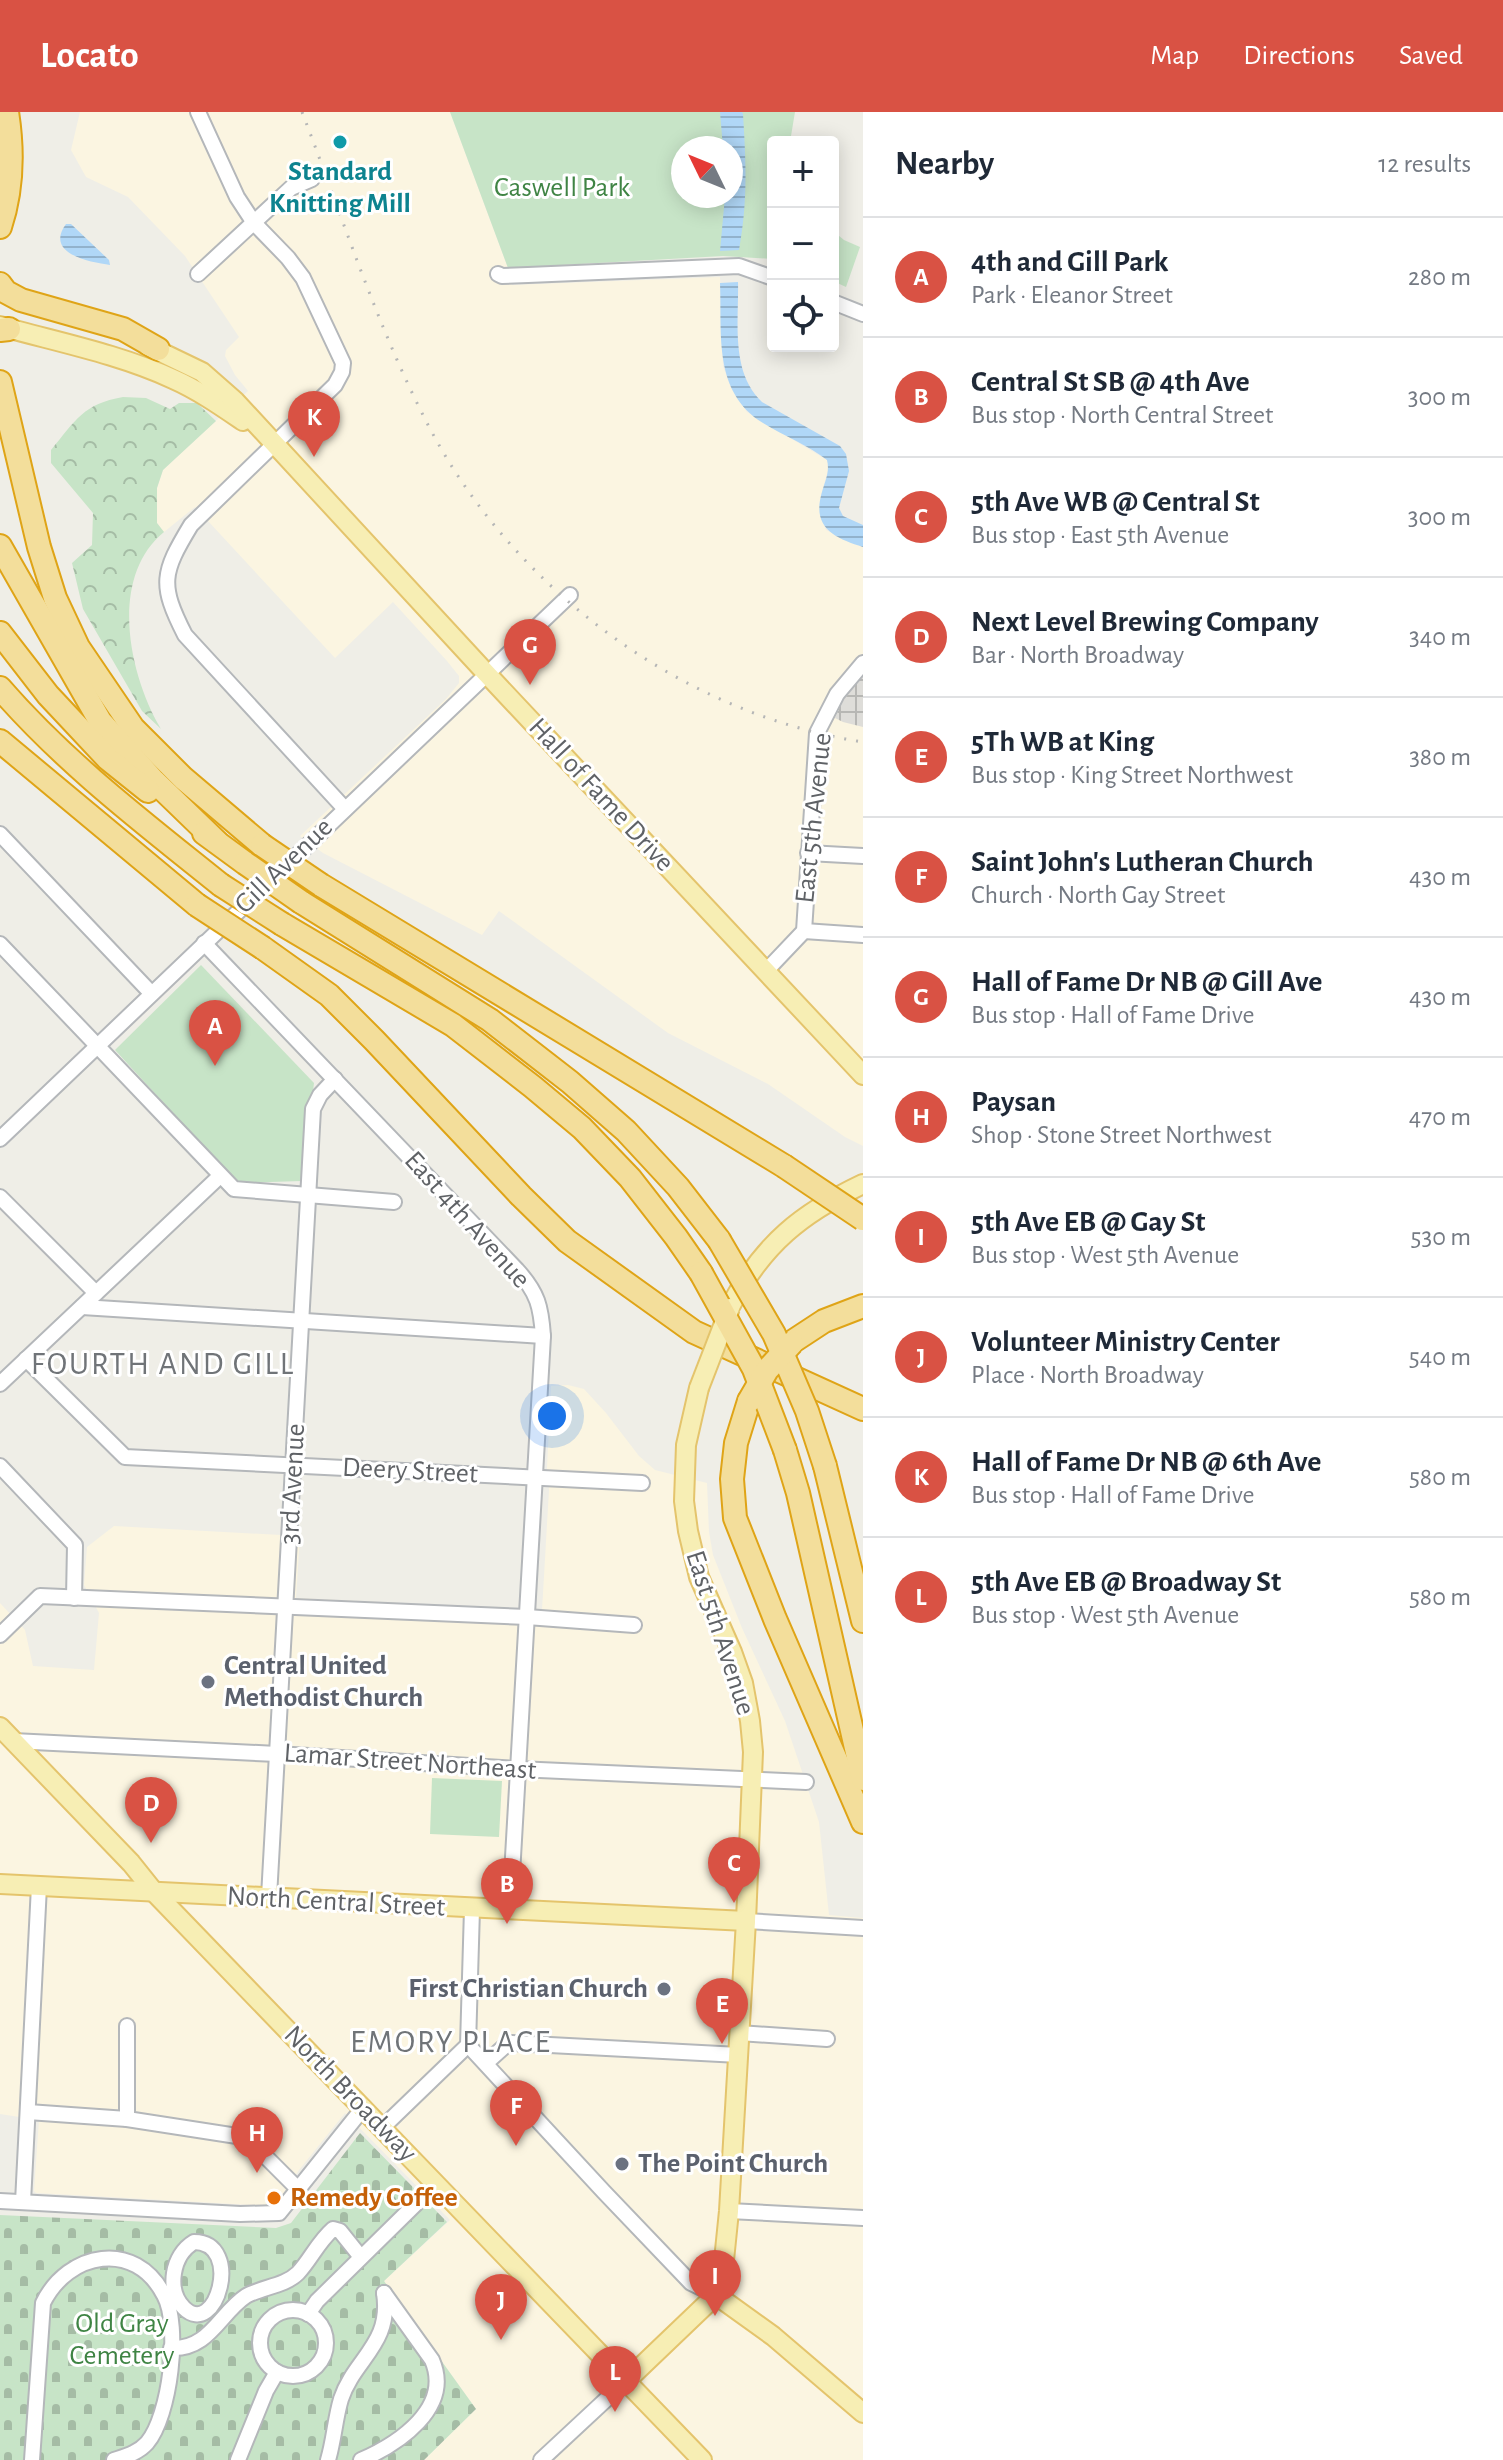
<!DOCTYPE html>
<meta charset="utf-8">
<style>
:root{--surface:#fff;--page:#f6f6f7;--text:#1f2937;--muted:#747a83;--line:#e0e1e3;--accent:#d95244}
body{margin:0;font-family:"Alegreya Sans",sans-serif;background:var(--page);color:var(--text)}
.controls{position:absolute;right:24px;top:24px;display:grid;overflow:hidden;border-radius:8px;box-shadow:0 4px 20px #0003}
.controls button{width:72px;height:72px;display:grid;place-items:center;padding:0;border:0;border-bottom:2px solid var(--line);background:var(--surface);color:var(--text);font:40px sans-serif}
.compass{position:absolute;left:671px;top:24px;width:72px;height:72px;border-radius:50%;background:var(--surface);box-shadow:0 4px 20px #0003;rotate:313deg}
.you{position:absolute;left:552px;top:1304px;width:28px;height:28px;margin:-20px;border:6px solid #fff;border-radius:50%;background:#1a73e8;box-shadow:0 0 0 12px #1a73e833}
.badge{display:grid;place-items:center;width:52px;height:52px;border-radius:50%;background:var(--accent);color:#fff;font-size:26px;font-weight:700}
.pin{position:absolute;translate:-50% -66px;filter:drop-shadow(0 2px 4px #0008)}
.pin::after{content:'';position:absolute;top:42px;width:28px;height:24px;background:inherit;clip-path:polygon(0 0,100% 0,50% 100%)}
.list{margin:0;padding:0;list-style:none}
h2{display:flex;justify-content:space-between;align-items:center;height:104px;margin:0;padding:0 32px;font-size:34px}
h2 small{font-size:26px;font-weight:400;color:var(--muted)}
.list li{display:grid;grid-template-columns:52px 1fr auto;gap:24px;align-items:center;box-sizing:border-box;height:120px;padding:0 32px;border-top:2px solid var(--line)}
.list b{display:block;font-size:30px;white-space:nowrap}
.list p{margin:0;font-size:26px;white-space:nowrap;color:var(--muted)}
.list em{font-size:26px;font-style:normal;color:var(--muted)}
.icon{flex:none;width:44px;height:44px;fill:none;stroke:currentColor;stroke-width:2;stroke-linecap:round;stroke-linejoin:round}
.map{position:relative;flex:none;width:863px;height:2348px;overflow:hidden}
header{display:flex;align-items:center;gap:48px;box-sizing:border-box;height:112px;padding:0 40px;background:var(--accent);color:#fff}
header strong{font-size:38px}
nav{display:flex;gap:44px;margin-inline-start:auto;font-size:28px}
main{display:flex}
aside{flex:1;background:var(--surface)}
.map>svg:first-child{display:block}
.commercial{fill:#fbf5e1}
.industrial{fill:url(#industrial-grid)}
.green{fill:#c7e4c7;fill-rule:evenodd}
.forest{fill:url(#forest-crowns)}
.cemetery{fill:url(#cemetery-stones)}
.water{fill:url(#water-rules)}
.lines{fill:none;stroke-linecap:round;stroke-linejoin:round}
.minor-casing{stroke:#b4b7ba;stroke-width:18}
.major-casing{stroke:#e4c46c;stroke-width:22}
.highway-casing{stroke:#dfa417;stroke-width:26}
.minor{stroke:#fff;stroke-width:14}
.major{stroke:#f7eeb4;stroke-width:18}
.highway{stroke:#f3de9b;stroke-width:22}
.rail{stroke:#b5b6b6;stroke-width:3;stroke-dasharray:2 10;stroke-linecap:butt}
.major-bridge-casing{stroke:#e4c46c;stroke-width:22;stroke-linecap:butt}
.highway-bridge-casing{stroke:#dfa417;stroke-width:26;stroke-linecap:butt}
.major-bridge{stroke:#f7eeb4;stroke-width:18}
.highway-bridge{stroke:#f3de9b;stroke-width:22}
.culture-dot{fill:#0f9aa8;stroke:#fff;stroke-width:3}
.worship-dot{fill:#6b7280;stroke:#fff;stroke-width:3}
.food-dot{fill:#e8710a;stroke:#fff;stroke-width:3}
.labels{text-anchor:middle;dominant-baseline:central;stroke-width:6;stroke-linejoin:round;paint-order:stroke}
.culture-label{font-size:28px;font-weight:bold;fill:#0d838f;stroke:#fff}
.park-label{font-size:28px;fill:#3f8444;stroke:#fff}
.street-label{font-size:28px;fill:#5f6266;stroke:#fff}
.worship-label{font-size:28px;font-weight:bold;fill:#5b616d;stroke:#fff;text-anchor:start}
.food-label{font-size:28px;font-weight:bold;fill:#c56008;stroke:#fff;text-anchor:start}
.quarter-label{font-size:32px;letter-spacing:2px;fill:#707478;stroke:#fff}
</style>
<header>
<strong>Locato</strong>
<nav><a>Map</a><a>Directions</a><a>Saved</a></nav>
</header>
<main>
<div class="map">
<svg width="863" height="2348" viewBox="0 0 863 2348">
<defs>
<pattern id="industrial-grid" width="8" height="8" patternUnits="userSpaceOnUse" patternTransform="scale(2)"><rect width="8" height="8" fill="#deddd9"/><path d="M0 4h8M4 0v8" fill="none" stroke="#b7b7b4"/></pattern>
<pattern id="forest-crowns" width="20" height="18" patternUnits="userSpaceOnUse" patternTransform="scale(2)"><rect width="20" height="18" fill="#c7e4c7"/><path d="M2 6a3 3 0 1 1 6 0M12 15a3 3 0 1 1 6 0" fill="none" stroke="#a5bca5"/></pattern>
<pattern id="cemetery-stones" width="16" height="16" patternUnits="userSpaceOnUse" patternTransform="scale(2)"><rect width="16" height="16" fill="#c7e4c7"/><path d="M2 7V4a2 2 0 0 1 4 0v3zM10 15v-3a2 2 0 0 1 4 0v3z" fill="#a5bca5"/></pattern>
<pattern id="water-rules" width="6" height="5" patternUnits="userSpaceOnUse" patternTransform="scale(2)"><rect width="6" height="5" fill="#b0d7f7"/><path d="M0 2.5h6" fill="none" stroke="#92b2cc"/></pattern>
</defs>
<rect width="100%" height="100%" fill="#efeee7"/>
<g class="commercial">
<path d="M 80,0 L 450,0 L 508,156 L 512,173 L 720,165 L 723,254 L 731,276 L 747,300 L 827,348 L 829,355 L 821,383 L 821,405 L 826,418 L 863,435 L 863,1034 L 845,1025 L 768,972 L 668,921 L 499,799 L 482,823 L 323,741 L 300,724 L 446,587 L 459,571 L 459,564 L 447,549 L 393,490 L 335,546 L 195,395 L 164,420 L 157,411 L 157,376 L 163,358 L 248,279 L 235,263 L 225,244 L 226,238 L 239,225 L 185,144 L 128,85 L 86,65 L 71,38 Z"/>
<path d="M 568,1273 L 584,1277 L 606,1301 L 639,1344 L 655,1358 L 707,1371 L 709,1420 L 713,1443 L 742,1516 L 785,1609 L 819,1710 L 829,1803 L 863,1806 L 863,2348 L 424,2348 L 476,2297 L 384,2169 L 450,2108 L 345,2001 L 299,2058 L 278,2090 L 269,2094 L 36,2081 L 34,2079 L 39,2008 L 0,2002 L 0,1491 L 25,1518 L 33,1554 L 94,1558 L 99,1501 L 84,1473 L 87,1435 L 114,1414 L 300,1424 L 296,1486 L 542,1498 L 549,1378 L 547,1356 L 551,1274 Z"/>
</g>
<path class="industrial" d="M 863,563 L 863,615 L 843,610 L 835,606 L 842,590 Z"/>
<g class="green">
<path d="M 450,0 L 795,0 L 790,30 L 773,30 L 773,147 L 723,144 L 508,156 ZM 683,36 L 731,36 L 731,84 L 683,84 Z"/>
<path d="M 833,119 L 844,128 L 860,135 L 846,175 L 833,169 Z"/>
<path d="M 201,853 L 314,971 L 302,1069 L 237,1071 L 115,938 Z"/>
<path d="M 432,1666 L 502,1669 L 499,1725 L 430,1722 Z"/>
</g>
<path class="forest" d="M 123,285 L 146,286 L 170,297 L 179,291 L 197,291 L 216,309 L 163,358 L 157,376 L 157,411 L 164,420 C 108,466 129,563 161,617 L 142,599 L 83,497 L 72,451 L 92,433 L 93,401 L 51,351 L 51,338 C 76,308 83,292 123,285 Z"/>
<path class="cemetery" d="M 360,2021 L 447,2110 L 384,2169 L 476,2297 L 424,2348 L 0,2348 L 0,2103 L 276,2116 L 291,2111 Z"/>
<g class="water">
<path d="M 720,0 L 742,0 L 743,2 C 746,51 748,89 739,138 L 720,139 L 725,84 L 731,84 L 731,36 L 723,36 Z"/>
<path d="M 66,112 L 71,112 L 109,148 L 110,153 C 90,150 44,142 66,112 Z"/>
<path d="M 738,170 C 739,209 730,260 762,290 L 840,334 L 846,342 L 849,359 L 839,396 L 843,404 L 863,413 L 863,435 C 835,426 811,416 822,380 C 825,369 830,360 827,348 C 808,333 784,324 763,311 C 713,280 722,223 720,171 Z"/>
</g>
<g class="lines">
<g class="minor-casing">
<g id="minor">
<path d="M 198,0 L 237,85 L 254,111 L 288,146 L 303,166 L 343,251 L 342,260 L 335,273 L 191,413 C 162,461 159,472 185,523 L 345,697"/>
<path d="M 198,162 L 291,76 L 312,67"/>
<path d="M 498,162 L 502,164 L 528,163 L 739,154 L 773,166"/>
<path d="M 833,190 L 863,202"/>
<path d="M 0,722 L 151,881"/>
<path d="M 808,741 L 863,744"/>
<path d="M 804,819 L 863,823"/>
<path d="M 204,831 L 517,1158 C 538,1181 541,1195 543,1224 L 510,1797"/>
<path d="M 0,832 L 234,1077 L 394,1090"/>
<path d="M 766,859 L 804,819 L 817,621 L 837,582 L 863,551"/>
<path d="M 0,1027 L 570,483"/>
<path d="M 0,1085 L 96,1181"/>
<path d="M 82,1195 L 543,1224"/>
<path d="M 26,1247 L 125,1345 L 642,1371"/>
<path d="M 0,1272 L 220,1064"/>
<path d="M 0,1354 L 75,1433 L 74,1486"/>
<path d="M 0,1523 L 40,1484 L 527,1505 L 634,1513"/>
<path d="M 13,1629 L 277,1642 L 517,1657 L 806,1670"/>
<path d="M 269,1785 L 313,997 L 320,983 L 335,967"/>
<path d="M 746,1809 L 863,1816"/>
<path d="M 739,1921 L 827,1927"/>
<path d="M 468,1933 L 604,2080 L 691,2171 L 716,2183"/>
<path d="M 486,1951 L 505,1934 L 512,1931 L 739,1943"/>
<path d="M 28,2000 L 127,2007 L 237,2024 L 267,2046 L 299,2078"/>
<path d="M 127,2007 L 127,1914"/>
<path d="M 383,2015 L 468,1933 L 472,1797"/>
<path d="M 0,2089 L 240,2102 L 279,2101 L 364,1995"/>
<path d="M 23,2090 L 39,1774"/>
<path d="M 729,2099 L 863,2106"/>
<path d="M 194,2130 C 244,2130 216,2228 184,2196 C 166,2178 172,2143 194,2130 Z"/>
<circle cx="293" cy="2231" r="33"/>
<path d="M 308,2202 L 317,2189 L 436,2072"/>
<path d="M 171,2236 C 209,2238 220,2201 246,2184 C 262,2175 285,2174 298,2161 C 311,2147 318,2130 333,2117 L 340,2119 L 360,2144"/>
<path d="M 32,2348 L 43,2191 C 68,2140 135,2127 164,2183 C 181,2214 170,2304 147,2331 C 138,2341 126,2344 114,2348"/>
<path d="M 238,2348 L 266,2279 L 277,2260"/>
<path d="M 328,2348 C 334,2328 335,2307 341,2287 C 354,2247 392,2232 384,2181"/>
<path d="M 361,2348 C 398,2332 453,2296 432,2248 L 384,2181"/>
<path d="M 541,2348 L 626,2269"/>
</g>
</g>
<g class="major-casing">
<g id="major">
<path d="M 0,214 C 57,230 119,242 173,267 C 198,278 221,294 243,309"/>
<path d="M 148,234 L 202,260 L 235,289 L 486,561 L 863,963"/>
<path d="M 731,1193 C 763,1132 802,1101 863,1072"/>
<path d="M 0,1615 L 131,1751 L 155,1781 L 702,2348"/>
<path d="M 0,1772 L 746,1809"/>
<path d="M 716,2183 L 773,2224 L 863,2301"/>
<path d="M 626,2269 L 716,2183 L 723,2158 L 729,2099 L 746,1809 L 753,1640 L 750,1609 L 743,1571 L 732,1540 L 699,1465 L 688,1419 L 684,1389 L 686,1333 L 699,1276"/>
</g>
</g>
<g class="highway-casing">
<g id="highway">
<path d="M 0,115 C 12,79 13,38 7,0"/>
<path d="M 0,172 L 6,180 L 21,188 L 123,217 L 158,237"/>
<path d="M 0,218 L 9,217"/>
<path d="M 0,270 L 39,435 L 55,486 L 78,535 L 133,616 L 183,666 L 262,733"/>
<path d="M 0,434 L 100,609 L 154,669 L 217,730"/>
<path d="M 0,521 L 48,583 L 108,647 L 148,679"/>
<path d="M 0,576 C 65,651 144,711 221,773"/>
<path d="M 0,629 L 197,793"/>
<path d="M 204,721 L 245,751"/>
<path d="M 321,773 L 784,1054"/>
<path d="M 301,790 L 490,908 L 570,970 L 626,1019 L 678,1075 L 719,1128"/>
<path d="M 282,812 L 453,913 L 533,975 L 582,1016 L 630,1066 L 676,1125 L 701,1161"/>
<path d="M 263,836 L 329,883 L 374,928 L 521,1084 L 567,1129 L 694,1220 L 863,1297"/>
<path d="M 792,1230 L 824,1209 L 863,1194"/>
<path d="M 749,1289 L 736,1331 L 732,1367 L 735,1406 L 775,1507 L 863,1710"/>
<path d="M 785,1338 L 798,1381 L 863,1667"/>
<path d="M 825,1354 L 863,1509"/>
</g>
</g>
<use href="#minor" class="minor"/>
<use href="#major" class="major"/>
<use href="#highway" class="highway"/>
<path class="rail" d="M 302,0 C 341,101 374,206 423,303 C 506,471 677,601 863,630"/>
<g class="major-bridge-casing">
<path id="major-bridge" d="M 699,1276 L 730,1196"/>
</g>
<g class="highway-bridge-casing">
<g id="highway-bridge">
<path d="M 262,733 L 321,773"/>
<path d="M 245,751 L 301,790"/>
<path d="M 221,773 L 282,812"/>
<path d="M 197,793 L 263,836"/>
<path d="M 784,1054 L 863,1107"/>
<path d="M 719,1128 L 774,1222 L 807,1299 L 825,1354"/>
<path d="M 701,1161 L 754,1257 L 785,1338"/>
<path d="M 749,1289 L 767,1258 L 792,1231"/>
</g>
</g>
<use href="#major-bridge" class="major-bridge"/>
<use href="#highway-bridge" class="highway-bridge"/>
</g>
<circle class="culture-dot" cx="340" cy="30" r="8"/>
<g class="worship-dot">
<circle cx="208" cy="1570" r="8"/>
<circle cx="664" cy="1877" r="8"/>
<circle cx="622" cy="2052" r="8"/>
</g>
<circle class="food-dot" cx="274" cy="2086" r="8"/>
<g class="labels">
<g class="culture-label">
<text x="340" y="60">Standard<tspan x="340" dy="32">Knitting Mill</tspan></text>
</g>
<g class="park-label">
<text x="562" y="76">Caswell Park</text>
<text x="122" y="2212">Old Gray<tspan x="122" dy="32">Cemetery</tspan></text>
</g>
<g class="street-label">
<text transform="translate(601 683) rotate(47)">Hall of Fame Drive</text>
<text transform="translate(814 706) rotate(-84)">East 5th Avenue</text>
<text transform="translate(284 754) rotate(-44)">Gill Avenue</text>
<text transform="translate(467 1108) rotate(48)">East 4th Avenue</text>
<text transform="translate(410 1359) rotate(3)">Deery Street</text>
<text transform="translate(293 1372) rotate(-87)">3rd Avenue</text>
<text transform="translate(720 1521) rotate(72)">East 5th Avenue</text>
<text transform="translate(410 1650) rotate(4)">Lamar Street Northeast</text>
<text transform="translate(336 1790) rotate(3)">North Central Street</text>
<text transform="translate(350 1982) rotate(46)">North Broadway</text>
</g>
<g class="worship-label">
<text x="224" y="1554">Central United<tspan x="224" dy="32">Methodist Church</tspan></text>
<text x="648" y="1877" text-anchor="end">First Christian Church</text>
<text x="638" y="2052">The Point Church</text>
</g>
<g class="food-label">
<text x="290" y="2086">Remedy Coffee</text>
</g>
<g class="quarter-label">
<text x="163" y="1252">FOURTH AND GILL</text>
<text x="451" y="1930">EMORY PLACE</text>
</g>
</g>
</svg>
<div class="controls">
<button>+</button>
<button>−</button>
<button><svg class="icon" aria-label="locate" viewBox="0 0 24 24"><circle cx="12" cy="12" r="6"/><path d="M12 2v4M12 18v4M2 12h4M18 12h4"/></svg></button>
</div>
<svg class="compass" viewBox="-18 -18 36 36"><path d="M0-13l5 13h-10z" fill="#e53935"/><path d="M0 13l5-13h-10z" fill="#747a83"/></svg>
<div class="you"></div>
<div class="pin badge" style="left:215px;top:954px">A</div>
<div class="pin badge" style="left:507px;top:1812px">B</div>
<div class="pin badge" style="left:734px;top:1791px">C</div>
<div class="pin badge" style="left:151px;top:1731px">D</div>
<div class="pin badge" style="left:722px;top:1932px">E</div>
<div class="pin badge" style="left:516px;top:2034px">F</div>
<div class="pin badge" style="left:530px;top:573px">G</div>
<div class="pin badge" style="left:257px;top:2061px">H</div>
<div class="pin badge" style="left:715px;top:2204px">I</div>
<div class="pin badge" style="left:501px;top:2228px">J</div>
<div class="pin badge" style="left:314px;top:345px">K</div>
<div class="pin badge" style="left:615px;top:2300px">L</div>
</div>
<aside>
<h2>Nearby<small>12 results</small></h2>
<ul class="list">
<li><span class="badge">A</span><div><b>4th and Gill Park</b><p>Park · Eleanor Street</p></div><em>280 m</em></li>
<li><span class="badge">B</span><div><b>Central St SB @ 4th Ave</b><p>Bus stop · North Central Street</p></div><em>300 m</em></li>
<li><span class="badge">C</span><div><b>5th Ave WB @ Central St</b><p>Bus stop · East 5th Avenue</p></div><em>300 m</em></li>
<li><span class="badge">D</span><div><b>Next Level Brewing Company</b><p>Bar · North Broadway</p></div><em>340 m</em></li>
<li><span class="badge">E</span><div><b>5Th WB at King</b><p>Bus stop · King Street Northwest</p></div><em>380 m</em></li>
<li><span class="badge">F</span><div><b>Saint John's Lutheran Church</b><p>Church · North Gay Street</p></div><em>430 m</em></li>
<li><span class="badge">G</span><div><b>Hall of Fame Dr NB @ Gill Ave</b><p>Bus stop · Hall of Fame Drive</p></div><em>430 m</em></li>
<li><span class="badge">H</span><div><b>Paysan</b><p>Shop · Stone Street Northwest</p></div><em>470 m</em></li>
<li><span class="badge">I</span><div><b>5th Ave EB @ Gay St</b><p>Bus stop · West 5th Avenue</p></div><em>530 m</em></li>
<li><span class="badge">J</span><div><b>Volunteer Ministry Center</b><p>Place · North Broadway</p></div><em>540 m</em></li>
<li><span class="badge">K</span><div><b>Hall of Fame Dr NB @ 6th Ave</b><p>Bus stop · Hall of Fame Drive</p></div><em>580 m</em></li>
<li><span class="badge">L</span><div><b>5th Ave EB @ Broadway St</b><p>Bus stop · West 5th Avenue</p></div><em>580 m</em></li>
</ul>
</aside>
</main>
